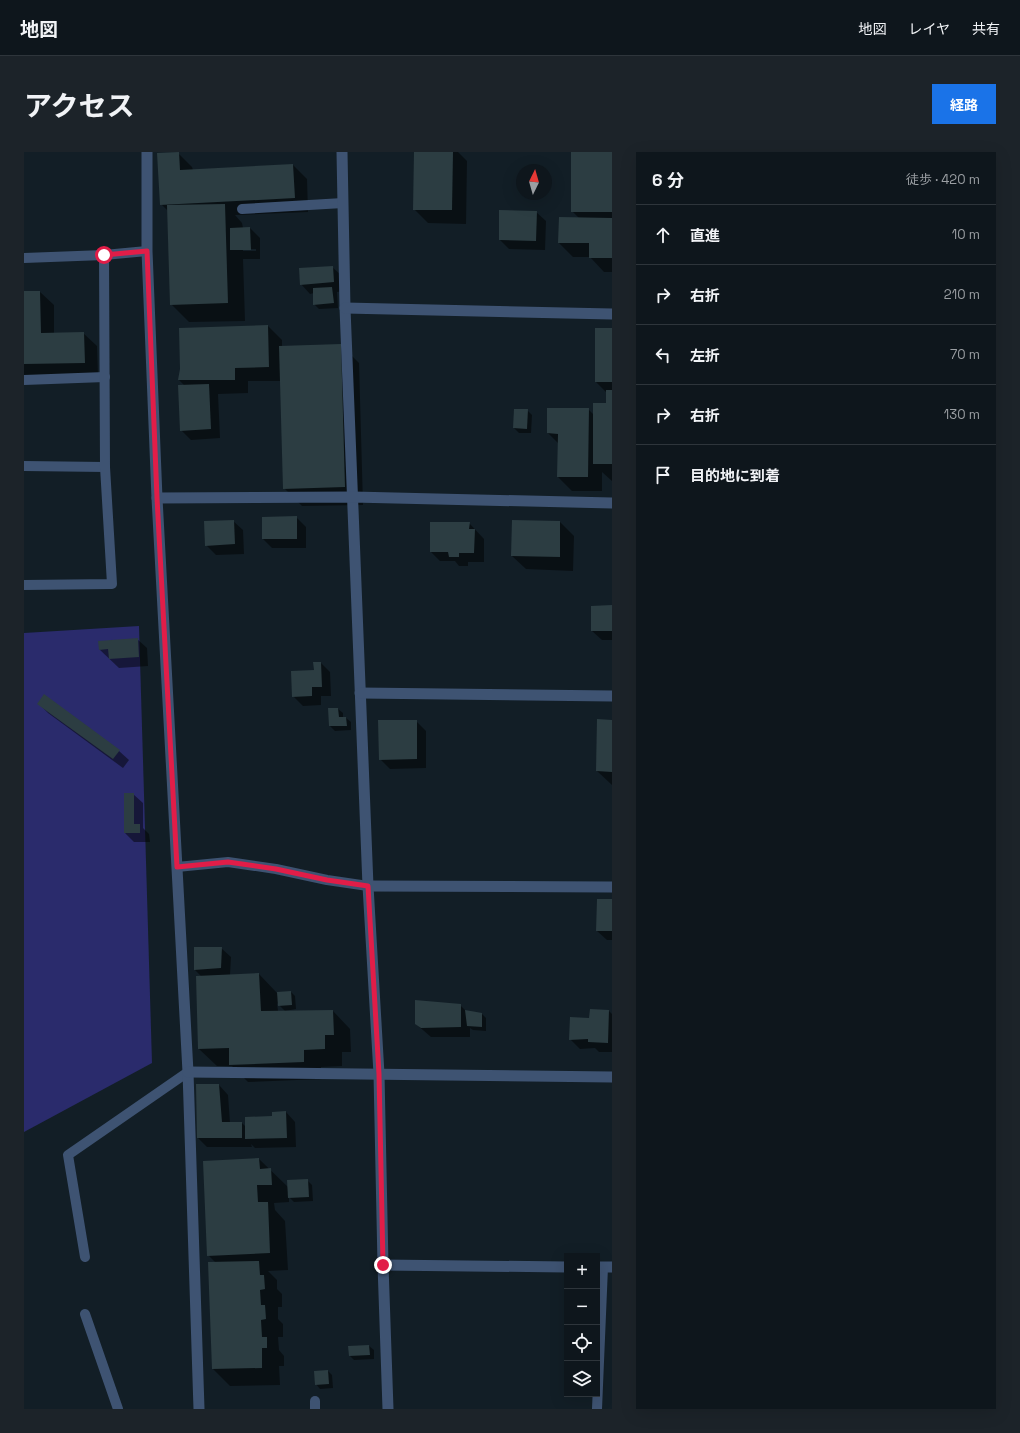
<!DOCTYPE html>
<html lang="ja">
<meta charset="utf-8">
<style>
:root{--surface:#0e161c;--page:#1c2329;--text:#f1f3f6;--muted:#9b9fa3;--line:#2e353b;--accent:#1a73e8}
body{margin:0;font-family:"Space Grotesk","Noto Sans JP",sans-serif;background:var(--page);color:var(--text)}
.controls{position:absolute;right:12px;bottom:12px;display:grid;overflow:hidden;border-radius:0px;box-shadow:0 4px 16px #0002}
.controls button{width:36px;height:36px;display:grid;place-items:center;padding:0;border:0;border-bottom:1px solid var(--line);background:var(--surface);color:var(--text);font:20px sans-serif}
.compass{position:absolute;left:492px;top:12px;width:36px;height:36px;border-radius:50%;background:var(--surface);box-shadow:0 4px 16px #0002;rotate:5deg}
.stop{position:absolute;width:12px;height:12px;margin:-9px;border:3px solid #e11d48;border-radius:50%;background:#fff}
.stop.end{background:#e11d48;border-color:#fff;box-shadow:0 1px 4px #0008}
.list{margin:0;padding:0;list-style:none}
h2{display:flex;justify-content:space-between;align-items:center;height:52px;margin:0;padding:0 16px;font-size:17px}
h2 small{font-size:13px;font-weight:400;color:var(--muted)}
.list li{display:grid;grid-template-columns:26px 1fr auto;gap:12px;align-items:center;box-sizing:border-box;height:60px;padding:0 16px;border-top:1px solid var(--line)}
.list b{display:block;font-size:15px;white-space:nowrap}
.list em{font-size:13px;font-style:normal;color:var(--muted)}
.icon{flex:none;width:22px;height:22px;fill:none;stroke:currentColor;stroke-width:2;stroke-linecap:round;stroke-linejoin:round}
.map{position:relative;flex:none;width:588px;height:1257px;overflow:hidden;border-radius:0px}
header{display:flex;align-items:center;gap:24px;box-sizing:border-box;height:56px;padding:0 20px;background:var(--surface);border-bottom:1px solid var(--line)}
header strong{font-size:19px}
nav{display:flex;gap:22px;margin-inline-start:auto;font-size:14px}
.intro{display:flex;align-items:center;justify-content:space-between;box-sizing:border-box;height:96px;padding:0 24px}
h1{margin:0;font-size:28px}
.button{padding:10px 18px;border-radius:0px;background:var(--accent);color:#fff;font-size:14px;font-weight:700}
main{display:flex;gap:24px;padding:0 24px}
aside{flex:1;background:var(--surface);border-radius:0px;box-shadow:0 4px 16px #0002}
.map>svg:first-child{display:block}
.pitch{fill:#2a2b6c}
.shadow{fill:#0007;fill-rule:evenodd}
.building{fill:#2c3d42}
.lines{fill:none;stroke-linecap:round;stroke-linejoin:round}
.service{stroke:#3e5372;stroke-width:10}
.minor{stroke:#3e5372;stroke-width:11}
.route{stroke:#e11d48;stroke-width:5}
</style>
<header>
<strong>地図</strong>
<nav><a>地図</a><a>レイヤ</a><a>共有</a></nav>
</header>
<div class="intro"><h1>アクセス</h1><a class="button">経路</a></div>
<main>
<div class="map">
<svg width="588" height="1257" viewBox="0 0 588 1257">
<rect width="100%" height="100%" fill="#121e26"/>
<path class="pitch" d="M 115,474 L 128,911 L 0,980 L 0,481 Z"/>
<g class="shadow">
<path d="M 391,0 L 434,0 L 443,9 L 442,72 L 404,71 L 390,57 Z"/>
<path d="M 548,0 L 588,0 L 588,120 L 580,120 L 566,105 L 549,105 L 535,91 L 555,66 L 548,59 Z"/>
<path d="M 154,1 L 168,15 L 169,18 L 269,13 L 283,27 L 284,60 L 211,63 L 218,71 L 219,76 L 226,76 L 236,86 L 236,107 L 219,107 L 221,169 L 165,170 L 147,152 L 145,60 L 137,52 ZM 219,97 L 232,97 L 232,99 L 219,99 Z"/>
<path d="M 512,60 L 522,69 L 521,98 L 485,97 L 476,88 Z"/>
<path d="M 308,115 L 318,124 L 319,139 L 313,140 L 314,156 L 295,157 L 290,152 L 290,141 L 286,142 L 277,132 Z"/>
<path d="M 0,140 L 16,140 L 30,153 L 30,181 L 59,181 L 73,194 L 74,224 L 0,226 Z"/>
<path d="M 244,174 L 258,188 L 258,195 L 317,193 L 335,211 L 339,353 L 278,354 L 260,336 L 257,229 L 224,229 L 224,241 L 194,242 L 196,286 L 167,288 L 157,278 L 161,234 L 155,228 Z"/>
<path d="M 588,177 L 588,329 L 578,320 L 578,339 L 548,339 L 534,325 L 535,292 L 524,281 L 564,257 L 570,263 L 583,252 L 583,241 L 572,230 Z"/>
<path d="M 503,258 L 508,263 L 507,281 L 495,281 L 490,276 Z"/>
<path d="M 272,365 L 282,375 L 282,396 L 248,396 L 239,387 Z"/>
<path d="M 209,369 L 219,378 L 220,402 L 192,403 L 182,393 Z"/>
<path d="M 536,370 L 550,384 L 549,419 L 502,417 L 488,404 Z"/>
<path d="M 445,371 L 460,387 L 460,410 L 444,410 L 444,414 L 435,414 L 431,409 L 416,409 L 407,400 Z"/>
<path d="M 588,454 L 588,488 L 578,488 L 568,479 Z"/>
<path d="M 113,487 L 123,496 L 124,514 L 95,516 L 75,497 Z"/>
<path d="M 297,511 L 306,520 L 307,544 L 297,544 L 297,553 L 279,554 L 269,544 Z"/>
<path d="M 14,551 L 95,599 L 105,608 L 99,616 L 24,561 Z"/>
<path d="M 305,557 L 314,557 L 319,561 L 319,566 L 322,566 L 327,570 L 327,578 L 311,579 L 306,574 Z"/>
<path d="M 588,569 L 588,633 L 573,619 Z"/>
<path d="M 393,570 L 402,579 L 402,616 L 366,617 L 356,607 Z"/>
<path d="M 109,642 L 119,651 L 119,676 L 125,682 L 126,690 L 110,690 L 101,681 Z"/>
<path d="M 588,748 L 588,788 L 583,788 L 573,779 Z"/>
<path d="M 197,796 L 207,805 L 206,823 L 235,822 L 253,841 L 267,840 L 271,844 L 272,857 L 261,859 L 253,851 L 254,859 L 309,859 L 326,877 L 327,900 L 318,900 L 318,914 L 297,915 L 297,927 L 224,930 L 208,914 L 193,914 L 175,897 L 178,825 L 171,818 Z"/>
<path d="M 436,853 L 442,859 L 458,862 L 462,866 L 462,879 L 449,878 L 446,876 L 446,885 L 407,885 L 392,872 Z"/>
<path d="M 585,859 L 588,862 L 588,900 L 575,900 L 571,896 L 556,897 L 546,887 L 566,867 Z"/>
<path d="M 195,933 L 204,943 L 206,971 L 218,971 L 222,975 L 262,960 L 271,970 L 272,995 L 231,996 L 227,992 L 228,995 L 183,995 L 174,986 Z"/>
<path d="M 235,1007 L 264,1035 L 283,1028 L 288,1033 L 289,1049 L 270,1050 L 265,1045 L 265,1050 L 250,1051 L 251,1058 L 261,1069 L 264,1118 L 244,1119 L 253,1128 L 253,1137 L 258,1142 L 258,1155 L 254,1155 L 254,1167 L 259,1172 L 259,1185 L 254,1185 L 255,1198 L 260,1204 L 260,1214 L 255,1214 L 256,1233 L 206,1234 L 189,1217 L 192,1111 L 184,1103 Z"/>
<path d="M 345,1194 L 350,1198 L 350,1207 L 330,1208 L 326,1204 Z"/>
<path d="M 304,1219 L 308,1223 L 309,1236 L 296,1237 L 292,1232 Z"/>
</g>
<g class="building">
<path d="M 155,0 L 156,18 L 269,12 L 271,46 L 136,53 L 133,1 Z"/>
<path d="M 390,0 L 429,0 L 428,58 L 389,58 Z"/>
<rect x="547" y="0" width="41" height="60"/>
<path d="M 201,52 L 204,151 L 146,153 L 143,53 Z"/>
<path d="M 475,58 L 513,59 L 512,89 L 475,88 Z"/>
<path d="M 535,65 L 588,66 L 588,106 L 565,106 L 565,91 L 534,91 Z"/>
<path d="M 226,75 L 227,98 L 206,98 L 206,76 Z"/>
<path d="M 309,114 L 310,130 L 276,133 L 275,116 Z"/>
<path d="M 308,135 L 310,151 L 289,153 L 289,136 Z"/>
<path d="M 0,139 L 16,139 L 17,181 L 60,180 L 61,211 L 0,212 Z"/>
<path d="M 244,173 L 245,215 L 211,216 L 211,228 L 154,228 L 156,217 L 155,176 Z"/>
<rect x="571" y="176" width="17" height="54"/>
<path d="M 317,192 L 321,335 L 259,337 L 255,194 Z"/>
<path d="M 185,232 L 187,277 L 156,279 L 154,233 Z"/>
<path d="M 582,238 L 588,238 L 588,312 L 569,312 L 569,251 L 582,251 Z"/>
<path d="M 523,256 L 565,256 L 564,325 L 533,325 L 534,282 L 523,281 Z"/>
<path d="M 490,257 L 504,257 L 503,277 L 489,276 Z"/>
<path d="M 273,364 L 273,387 L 238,387 L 238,365 Z"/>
<path d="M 210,368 L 211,392 L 181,394 L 180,369 Z"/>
<path d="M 488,368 L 536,369 L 536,405 L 487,404 Z"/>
<path d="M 406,370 L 446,370 L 445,377 L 451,377 L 450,401 L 435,401 L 435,405 L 425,405 L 424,400 L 406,400 Z"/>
<path d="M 588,453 L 588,479 L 567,479 L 567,454 Z"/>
<path d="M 114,486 L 115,505 L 85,507 L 84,497 L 75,498 L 74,489 Z"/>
<path d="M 289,510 L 297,510 L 298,535 L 288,535 L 288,544 L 268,545 L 267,519 L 290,518 Z"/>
<path d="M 20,542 L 96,598 L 89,607 L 13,552 Z"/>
<path d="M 304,556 L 314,556 L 315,565 L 322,565 L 323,574 L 305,574 Z"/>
<path d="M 573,567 L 588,568 L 588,620 L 572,619 Z"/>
<path d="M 354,568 L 393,568 L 393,607 L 355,608 Z"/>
<path d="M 100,641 L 110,641 L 110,672 L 116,672 L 116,681 L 100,681 Z"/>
<path d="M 573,747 L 588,747 L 588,779 L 572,779 Z"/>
<path d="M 170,795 L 198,795 L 197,816 L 170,818 Z"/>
<path d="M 235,821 L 237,859 L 309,858 L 310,883 L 301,883 L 301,897 L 280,898 L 280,910 L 205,913 L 205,896 L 174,897 L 172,824 Z"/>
<path d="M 267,839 L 268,853 L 254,854 L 253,840 Z"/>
<path d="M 391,848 L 437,852 L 437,875 L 397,876 L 391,872 Z"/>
<path d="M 566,857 L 585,858 L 584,891 L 564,890 L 564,887 L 545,888 L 546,865 L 565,866 Z"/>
<path d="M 441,858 L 458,861 L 458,875 L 443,874 Z"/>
<path d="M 172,932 L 195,932 L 198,970 L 218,970 L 218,986 L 173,986 Z"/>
<path d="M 262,959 L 263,986 L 221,987 L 221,965 L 248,964 L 248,960 Z"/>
<path d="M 235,1006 L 236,1017 L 247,1016 L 248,1033 L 233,1033 L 234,1050 L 244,1050 L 246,1101 L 183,1104 L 179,1009 Z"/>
<path d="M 284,1027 L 285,1045 L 264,1046 L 263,1028 Z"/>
<path d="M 235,1109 L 236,1123 L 240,1123 L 241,1137 L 236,1138 L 237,1153 L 241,1153 L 242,1167 L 237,1168 L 238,1185 L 243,1185 L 243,1196 L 238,1196 L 238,1216 L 188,1217 L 184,1110 Z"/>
<path d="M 345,1193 L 346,1203 L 325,1204 L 324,1194 Z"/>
<path d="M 304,1218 L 305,1232 L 291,1233 L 290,1219 Z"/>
</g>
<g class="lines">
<g class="service">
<path d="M 218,57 L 319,51"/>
<path d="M 0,106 L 80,103 L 123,99"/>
<path d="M 0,228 L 81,225"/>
<path d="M 0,314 L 81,315"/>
<path d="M 0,433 L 88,432 L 81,315 L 80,103"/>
<path d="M 153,715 L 204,710 L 252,717 L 303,728 L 344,734"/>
<path d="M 61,1105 L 44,1003 L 164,920"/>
<path d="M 61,1162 L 94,1257"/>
<path d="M 291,1249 L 291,1257"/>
<path d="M 573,1257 L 579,1115"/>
</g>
<g class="minor">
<path d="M 123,0 L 123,99 L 133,346 L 164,920 L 175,1257"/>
<path d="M 318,0 L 321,156 L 344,734 L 355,922 L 359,1113 L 364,1257"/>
<path d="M 321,156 L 588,162"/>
<path d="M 133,346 L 329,345 L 588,351"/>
<path d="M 336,541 L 588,544"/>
<path d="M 344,734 L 588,735"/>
<path d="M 164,920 L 588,925"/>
<path d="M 359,1113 L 543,1115"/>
<path d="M 573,1115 L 588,1115"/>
</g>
</g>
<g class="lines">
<path class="route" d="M 80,103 L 123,99 L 133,346 L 153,715 L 204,710 L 252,717 L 303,728 L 344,734 L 355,922 L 359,1113"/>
</g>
</svg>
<div class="controls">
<button>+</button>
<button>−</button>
<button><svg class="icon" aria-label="locate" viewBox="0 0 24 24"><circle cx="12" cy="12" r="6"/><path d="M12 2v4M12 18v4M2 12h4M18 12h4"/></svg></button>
<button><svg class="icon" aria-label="layers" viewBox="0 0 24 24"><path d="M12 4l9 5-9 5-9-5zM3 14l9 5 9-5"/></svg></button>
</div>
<svg class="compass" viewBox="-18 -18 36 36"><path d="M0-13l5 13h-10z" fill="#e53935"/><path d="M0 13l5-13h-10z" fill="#9b9fa3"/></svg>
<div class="stop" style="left:80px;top:103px"></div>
<div class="stop end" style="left:359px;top:1113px"></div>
</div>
<aside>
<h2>6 分<small>徒歩 · 420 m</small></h2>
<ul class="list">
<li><svg class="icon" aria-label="ahead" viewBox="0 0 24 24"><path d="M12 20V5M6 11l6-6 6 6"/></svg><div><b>直進</b></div><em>10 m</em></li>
<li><svg class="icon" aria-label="right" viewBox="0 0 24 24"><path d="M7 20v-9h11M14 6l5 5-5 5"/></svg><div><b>右折</b></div><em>210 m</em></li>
<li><svg class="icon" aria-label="left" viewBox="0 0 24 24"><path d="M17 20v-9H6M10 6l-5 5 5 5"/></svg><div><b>左折</b></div><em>70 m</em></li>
<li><svg class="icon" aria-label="right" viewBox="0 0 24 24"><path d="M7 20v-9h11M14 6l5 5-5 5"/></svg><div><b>右折</b></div><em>130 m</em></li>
<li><svg class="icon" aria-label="arrive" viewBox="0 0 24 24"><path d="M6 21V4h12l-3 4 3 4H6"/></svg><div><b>目的地に到着</b></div></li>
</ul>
</aside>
</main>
